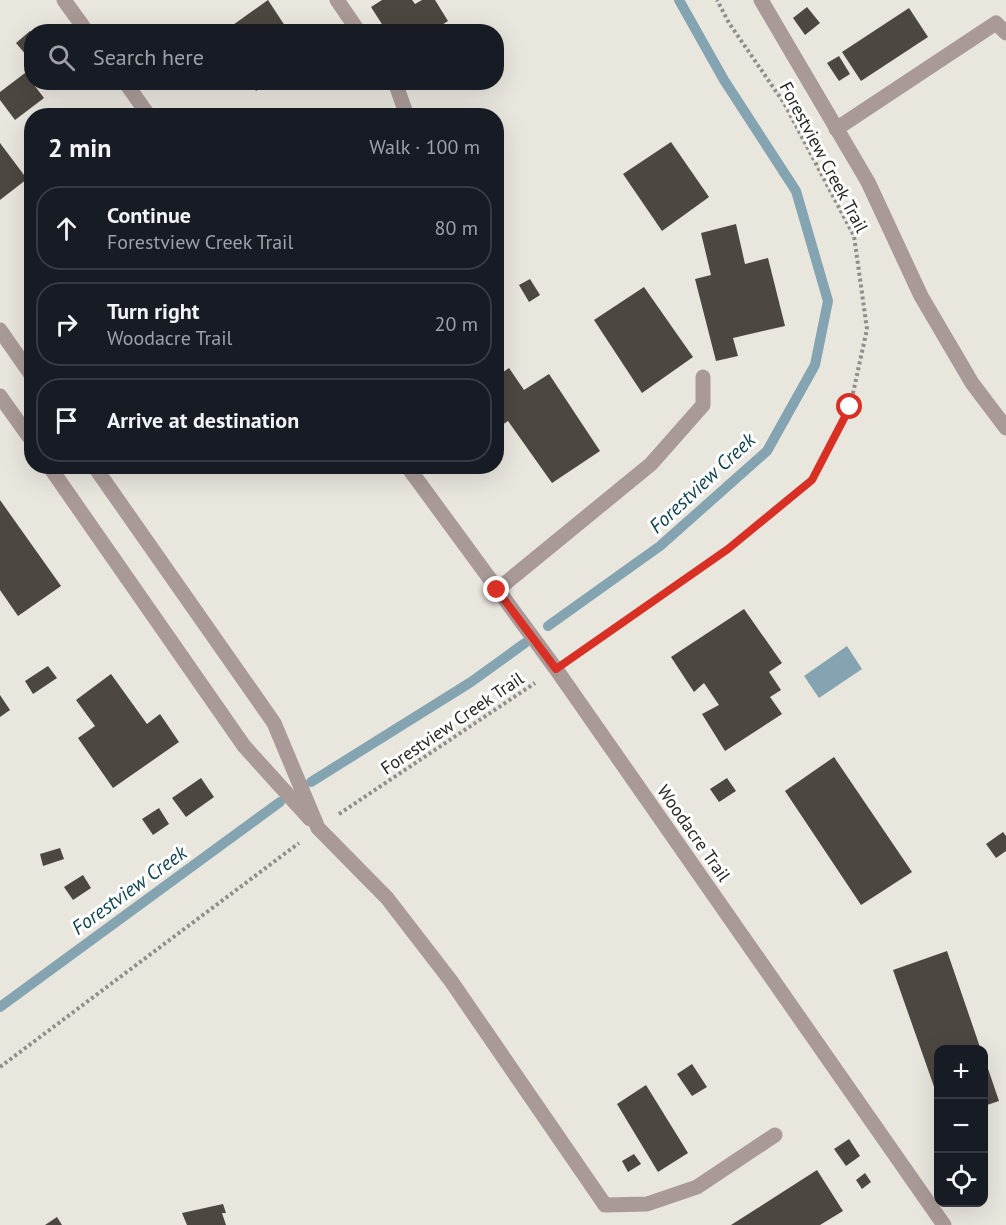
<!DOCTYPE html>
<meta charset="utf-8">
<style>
:root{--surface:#171b24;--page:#20242c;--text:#f1f3f6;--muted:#9ea1a6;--line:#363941}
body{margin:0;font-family:"PT Sans",sans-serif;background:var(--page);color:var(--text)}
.controls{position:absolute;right:18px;bottom:18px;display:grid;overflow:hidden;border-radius:12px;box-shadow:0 6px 24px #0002}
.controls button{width:54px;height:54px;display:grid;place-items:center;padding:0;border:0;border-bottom:2px solid var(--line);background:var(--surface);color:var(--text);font:30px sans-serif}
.stop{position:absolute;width:18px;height:18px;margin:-14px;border:4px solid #d93025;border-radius:50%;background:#fff}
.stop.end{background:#d93025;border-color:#fff;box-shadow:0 2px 6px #0008}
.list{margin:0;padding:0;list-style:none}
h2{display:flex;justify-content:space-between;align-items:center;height:78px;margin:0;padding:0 24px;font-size:26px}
h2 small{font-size:20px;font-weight:400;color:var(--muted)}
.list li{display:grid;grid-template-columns:39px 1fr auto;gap:18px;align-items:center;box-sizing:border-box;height:84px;margin:0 12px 12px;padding:0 12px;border:2px solid var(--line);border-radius:24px}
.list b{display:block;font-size:22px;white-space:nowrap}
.list p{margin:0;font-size:20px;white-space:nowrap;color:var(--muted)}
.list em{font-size:20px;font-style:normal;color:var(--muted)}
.icon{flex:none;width:33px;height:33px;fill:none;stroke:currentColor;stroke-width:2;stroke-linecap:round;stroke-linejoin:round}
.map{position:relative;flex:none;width:1006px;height:1225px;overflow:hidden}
.search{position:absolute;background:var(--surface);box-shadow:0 6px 24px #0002;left:24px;top:24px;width:480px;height:66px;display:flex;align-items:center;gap:15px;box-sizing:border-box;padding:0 21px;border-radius:24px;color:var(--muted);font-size:22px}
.panel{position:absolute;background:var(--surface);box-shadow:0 6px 24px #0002;left:24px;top:108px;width:480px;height:366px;border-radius:24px}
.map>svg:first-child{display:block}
.water{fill:#83a4b0}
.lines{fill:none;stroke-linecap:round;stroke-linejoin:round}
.stream{stroke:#83a4b0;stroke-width:10}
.building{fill:#4d4742}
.path{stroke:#908e88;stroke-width:4;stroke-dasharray:3 3;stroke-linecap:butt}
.minor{stroke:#a99a97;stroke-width:15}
.route{stroke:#d93025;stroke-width:8}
.labels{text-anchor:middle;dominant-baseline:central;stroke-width:6;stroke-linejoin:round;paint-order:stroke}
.street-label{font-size:18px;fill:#292825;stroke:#fff}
.water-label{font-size:20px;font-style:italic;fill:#124351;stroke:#fff}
</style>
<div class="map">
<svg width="1006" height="1225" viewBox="0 0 1006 1225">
<rect width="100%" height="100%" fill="#e9e6de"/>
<path class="water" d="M 847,646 L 862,669 L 819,698 L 804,676 Z"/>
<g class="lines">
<g class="stream">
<path d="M 548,626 L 660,546 L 767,451 L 815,365 L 828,301 L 796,191 L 724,80 L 679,0"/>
<path d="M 311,782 L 471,682 L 525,643"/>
<path d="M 0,1007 L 280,802"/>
</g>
</g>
<g class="building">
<path d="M 268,0 L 289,32 L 223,32 Z"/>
<path d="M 382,0 L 412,0 L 415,4 L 422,0 L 435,0 L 448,21 L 431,32 L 387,32 L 371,7 Z"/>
<path d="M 807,7 L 820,23 L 805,35 L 793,18 Z"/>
<path d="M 909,8 L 928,37 L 861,81 L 842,52 Z"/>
<path d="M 30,31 L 32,33 L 32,62 L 16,43 Z"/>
<path d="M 839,56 L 850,74 L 839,81 L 827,63 Z"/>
<path d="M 25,73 L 44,98 L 15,120 L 0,100 L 0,92 Z"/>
<path d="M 251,82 L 269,82 L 256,91 Z"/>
<path d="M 671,142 L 709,197 L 662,231 L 623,174 Z"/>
<path d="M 0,143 L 27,179 L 0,200 Z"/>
<path d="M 736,224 L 745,264 L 768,258 L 785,326 L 733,338 L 738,356 L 716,361 L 695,279 L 711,275 L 701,233 Z"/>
<path d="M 530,279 L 540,295 L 529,302 L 519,285 Z"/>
<path d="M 644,287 L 693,357 L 642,393 L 594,320 Z"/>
<path d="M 509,368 L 524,390 L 549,374 L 600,451 L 552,483 L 508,421 L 496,429 L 496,377 Z"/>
<path d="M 0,500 L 61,586 L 18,616 L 0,590 Z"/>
<path d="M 744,609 L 782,663 L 769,672 L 781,690 L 770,697 L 782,714 L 725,751 L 702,714 L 719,705 L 704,683 L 694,692 L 671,657 Z"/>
<path d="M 48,666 L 57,678 L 33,694 L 25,681 Z"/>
<path d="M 111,674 L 147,724 L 160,714 L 179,742 L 113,788 L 78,738 L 95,726 L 76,700 Z"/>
<path d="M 0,695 L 10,710 L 0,717 Z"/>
<path d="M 834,757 L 912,872 L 861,905 L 785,791 Z"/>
<path d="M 201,778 L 214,797 L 186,817 L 172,798 Z"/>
<path d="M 727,778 L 736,791 L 719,802 L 710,789 Z"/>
<path d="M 159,808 L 169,824 L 153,835 L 142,819 Z"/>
<path d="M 1003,832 L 1006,836 L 1006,851 L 996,858 L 986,844 Z"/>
<path d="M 60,848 L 64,859 L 43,866 L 40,854 Z"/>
<path d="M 83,875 L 91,888 L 73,900 L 64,887 Z"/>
<path d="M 947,951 L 981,1050 L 938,1050 L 938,1098 L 893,970 Z"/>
<path d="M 984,1057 L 999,1101 L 984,1106 Z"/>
<path d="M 692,1064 L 707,1087 L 692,1096 L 677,1074 Z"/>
<path d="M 646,1085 L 688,1153 L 658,1172 L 617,1104 Z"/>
<path d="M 849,1139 L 860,1156 L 846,1166 L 834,1149 Z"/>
<path d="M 634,1154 L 641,1164 L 628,1172 L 622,1161 Z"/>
<path d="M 817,1170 L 843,1211 L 820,1225 L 731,1225 Z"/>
<path d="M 865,1173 L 871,1182 L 862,1189 L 856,1180 Z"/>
<path d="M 223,1204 L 226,1213 L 222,1213 L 226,1225 L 187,1225 L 182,1213 Z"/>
<path d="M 57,1217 L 62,1225 L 45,1225 Z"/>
</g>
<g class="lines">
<g class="path">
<path d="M 576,655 L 728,549 L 812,480 L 850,407 L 867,329 L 854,236 L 784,103 L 729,23 L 717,0"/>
<path d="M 339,814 L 535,683"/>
<path d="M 0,1067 L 299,843"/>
</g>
<g class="minor">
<path d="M 64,0 L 87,32"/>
<path d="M 337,0 L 359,32"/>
<path d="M 761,0 L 868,182 L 921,296 L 972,383 L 1006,428"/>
<path d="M 125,82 L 149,116"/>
<path d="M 395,82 L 407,116"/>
<path d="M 836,129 L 996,23 L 1006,33"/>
<path d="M 0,330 L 32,376"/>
<path d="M 0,396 L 32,441"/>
<path d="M 49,466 L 244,746 L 310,819"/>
<path d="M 94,466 L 274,723 L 318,828 L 387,898 L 451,981 L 605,1205 L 647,1204 L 697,1187 L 775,1135"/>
<path d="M 407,466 L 556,669 L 944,1225"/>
<path d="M 497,590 L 651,464 L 703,405 L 703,377"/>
</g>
</g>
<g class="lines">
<path class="route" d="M 497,590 L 556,669 L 728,549 L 812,480 L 850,407"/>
</g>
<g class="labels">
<g class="street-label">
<text transform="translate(824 157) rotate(62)">Forestview Creek Trail</text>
<text transform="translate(452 723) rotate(-34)">Forestview Creek Trail</text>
<text transform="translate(694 833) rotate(55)">Woodacre Trail</text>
</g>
<g class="water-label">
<text transform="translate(702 483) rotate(-43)">Forestview Creek</text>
<text transform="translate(129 890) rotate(-36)">Forestview Creek</text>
</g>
</g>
</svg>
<div class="controls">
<button>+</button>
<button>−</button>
<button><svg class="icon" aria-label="locate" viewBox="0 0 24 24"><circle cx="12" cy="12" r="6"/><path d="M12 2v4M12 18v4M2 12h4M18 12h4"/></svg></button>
</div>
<div class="stop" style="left:850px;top:407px"></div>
<div class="stop end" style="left:497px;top:590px"></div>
<div class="search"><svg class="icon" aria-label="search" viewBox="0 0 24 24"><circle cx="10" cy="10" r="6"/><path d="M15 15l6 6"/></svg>Search here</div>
<section class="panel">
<h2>2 min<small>Walk · 100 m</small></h2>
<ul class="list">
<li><svg class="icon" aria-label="ahead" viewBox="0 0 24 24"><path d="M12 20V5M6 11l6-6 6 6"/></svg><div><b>Continue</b><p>Forestview Creek Trail</p></div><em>80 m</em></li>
<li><svg class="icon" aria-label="right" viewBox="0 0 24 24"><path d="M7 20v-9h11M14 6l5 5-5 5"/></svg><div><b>Turn right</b><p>Woodacre Trail</p></div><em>20 m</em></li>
<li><svg class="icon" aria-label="arrive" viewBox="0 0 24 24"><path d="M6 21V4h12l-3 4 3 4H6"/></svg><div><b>Arrive at destination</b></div></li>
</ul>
</section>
</div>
